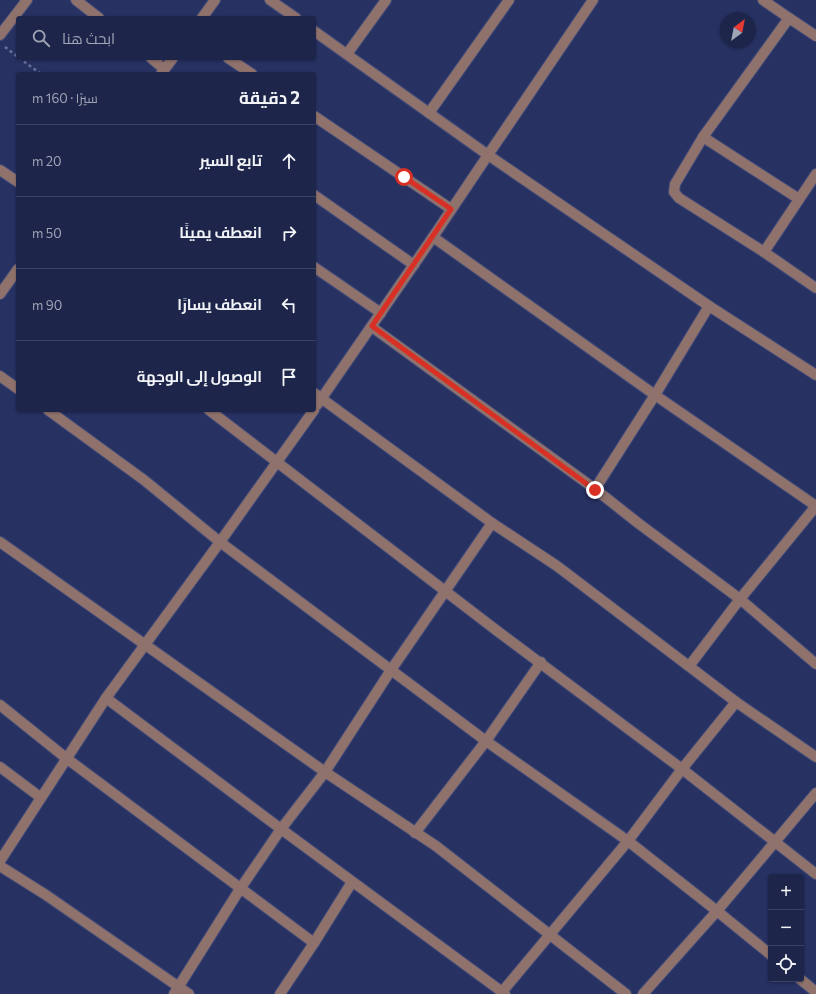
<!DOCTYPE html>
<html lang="ar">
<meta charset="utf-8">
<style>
:root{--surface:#1d254a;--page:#2a3154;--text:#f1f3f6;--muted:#a0a5b5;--line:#3b4262}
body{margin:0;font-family:Commissioner,Cairo,sans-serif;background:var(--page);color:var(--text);direction:rtl}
.controls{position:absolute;right:12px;bottom:12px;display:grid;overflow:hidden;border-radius:4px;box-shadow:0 1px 3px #0004}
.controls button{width:36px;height:36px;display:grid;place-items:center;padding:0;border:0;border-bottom:1px solid var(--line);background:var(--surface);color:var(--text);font:20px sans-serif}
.compass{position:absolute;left:720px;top:12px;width:36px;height:36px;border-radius:50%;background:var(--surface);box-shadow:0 1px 3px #0004;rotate:32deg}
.stop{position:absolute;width:12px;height:12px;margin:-9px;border:3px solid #d93025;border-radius:50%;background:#fff}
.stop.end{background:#d93025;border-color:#fff;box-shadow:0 1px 4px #0008}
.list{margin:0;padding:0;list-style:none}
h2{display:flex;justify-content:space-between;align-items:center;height:52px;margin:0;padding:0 16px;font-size:17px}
h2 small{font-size:13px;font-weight:400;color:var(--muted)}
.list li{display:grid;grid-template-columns:26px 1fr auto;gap:12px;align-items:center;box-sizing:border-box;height:72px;padding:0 16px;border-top:1px solid var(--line)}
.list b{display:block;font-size:15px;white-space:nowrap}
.list em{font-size:13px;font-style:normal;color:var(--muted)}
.icon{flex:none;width:22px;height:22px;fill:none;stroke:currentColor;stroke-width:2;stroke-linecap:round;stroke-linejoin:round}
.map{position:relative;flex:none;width:816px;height:994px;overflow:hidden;direction:ltr}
.search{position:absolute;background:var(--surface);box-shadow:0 1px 3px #0004;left:16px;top:16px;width:300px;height:44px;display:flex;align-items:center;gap:10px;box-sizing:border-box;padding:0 14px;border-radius:4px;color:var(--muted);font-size:15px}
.panel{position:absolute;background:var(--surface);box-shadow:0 1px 3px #0004;left:16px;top:72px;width:300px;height:340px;border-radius:4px;direction:rtl}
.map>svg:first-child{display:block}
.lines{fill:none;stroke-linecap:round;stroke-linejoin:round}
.minor-casing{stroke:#424c7a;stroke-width:12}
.path{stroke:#666f99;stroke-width:2.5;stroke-dasharray:3 3;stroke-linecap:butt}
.minor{stroke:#90726c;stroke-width:10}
.route{stroke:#d93025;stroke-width:5}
</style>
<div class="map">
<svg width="816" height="994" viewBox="0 0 816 994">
<rect width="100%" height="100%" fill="#273162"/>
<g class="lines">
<g class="minor-casing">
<g id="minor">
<path d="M 76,0 L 99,18"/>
<path d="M 270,0 L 296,18"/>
<path d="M 763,0 L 789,18"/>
<path d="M 202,18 L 215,0"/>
<path d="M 314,31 L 488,155 L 709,306 L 816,375"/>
<path d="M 0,35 L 27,0"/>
<path d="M 816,36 L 789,18 L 703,137 L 675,184 L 674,192 L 679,198 L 764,252 L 816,288"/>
<path d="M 347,54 L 386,0"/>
<path d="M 151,58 L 164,69"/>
<path d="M 228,58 L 252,74"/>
<path d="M 161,74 L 173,58"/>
<path d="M 429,113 L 509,0"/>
<path d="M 314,116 L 451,209"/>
<path d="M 703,137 L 799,199"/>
<path d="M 0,170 L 18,182"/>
<path d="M 314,195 L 414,265"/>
<path d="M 433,237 L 655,395 L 816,506"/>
<path d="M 764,252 L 816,174"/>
<path d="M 314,267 L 381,313"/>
<path d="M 0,294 L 18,269"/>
<path d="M 372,327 L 595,489 L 638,523 L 740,599 L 816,664"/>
<path d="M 0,376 L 18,389"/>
<path d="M 314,393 L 492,523 L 557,566 L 736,702 L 816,757"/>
<path d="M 317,405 L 433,237 L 488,155 L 593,0"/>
<path d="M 48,410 L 144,480 L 220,542 L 486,741 L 628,841 L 717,911 L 771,955"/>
<path d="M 209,410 L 496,630 L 682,769 L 816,874"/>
<path d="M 595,489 L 655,395 L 709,306"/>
<path d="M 0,542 L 325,772 L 436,846 L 626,994"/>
<path d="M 690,665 L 740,599 L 816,506"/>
<path d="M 106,698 L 281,829 L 505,994"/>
<path d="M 0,705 L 66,758 L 314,943"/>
<path d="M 0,767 L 40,797"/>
<path d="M 415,833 L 486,741 L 541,662"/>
<path d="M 0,861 L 106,698 L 220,542 L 314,410"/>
<path d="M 0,866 L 46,895 L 189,994"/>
<path d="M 800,979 L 816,992"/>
<path d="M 502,992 L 628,841 L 682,769 L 736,702"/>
<path d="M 174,994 L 240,889 L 281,829 L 325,772 L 391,670 L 492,523"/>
<path d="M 280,994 L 314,943 L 352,882"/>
<path d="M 643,994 L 717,911 L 816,793"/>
</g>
</g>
<g class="path">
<path d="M 5,47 L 18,57"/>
<path d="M 19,58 L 41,74"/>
</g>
<use href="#minor" class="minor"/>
</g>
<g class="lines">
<path class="route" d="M 404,177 L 451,209 L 372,326 L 595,490"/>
</g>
</svg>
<div class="controls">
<button>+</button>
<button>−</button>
<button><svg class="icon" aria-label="locate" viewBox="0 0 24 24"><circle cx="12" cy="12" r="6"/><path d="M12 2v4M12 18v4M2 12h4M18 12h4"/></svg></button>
</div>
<svg class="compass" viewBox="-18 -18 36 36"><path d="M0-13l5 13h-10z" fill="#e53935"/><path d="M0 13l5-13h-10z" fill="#a0a5b5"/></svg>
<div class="stop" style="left:404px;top:177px"></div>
<div class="stop end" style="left:595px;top:490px"></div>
<div class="search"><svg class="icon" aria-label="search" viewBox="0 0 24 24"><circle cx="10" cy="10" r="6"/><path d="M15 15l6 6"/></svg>ابحث هنا</div>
<section class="panel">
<h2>2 دقيقة<small>سيرًا · 160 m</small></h2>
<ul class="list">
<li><svg class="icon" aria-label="ahead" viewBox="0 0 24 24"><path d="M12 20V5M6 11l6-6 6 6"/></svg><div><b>تابع السير</b></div><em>20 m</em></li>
<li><svg class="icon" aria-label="right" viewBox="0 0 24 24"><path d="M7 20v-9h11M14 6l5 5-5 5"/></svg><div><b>انعطف يمينًا</b></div><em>50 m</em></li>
<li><svg class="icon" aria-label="left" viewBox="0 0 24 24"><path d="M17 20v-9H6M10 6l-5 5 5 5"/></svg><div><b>انعطف يسارًا</b></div><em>90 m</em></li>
<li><svg class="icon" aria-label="arrive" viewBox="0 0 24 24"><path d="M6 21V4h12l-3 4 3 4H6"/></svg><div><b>الوصول إلى الوجهة</b></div></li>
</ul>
</section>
</div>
